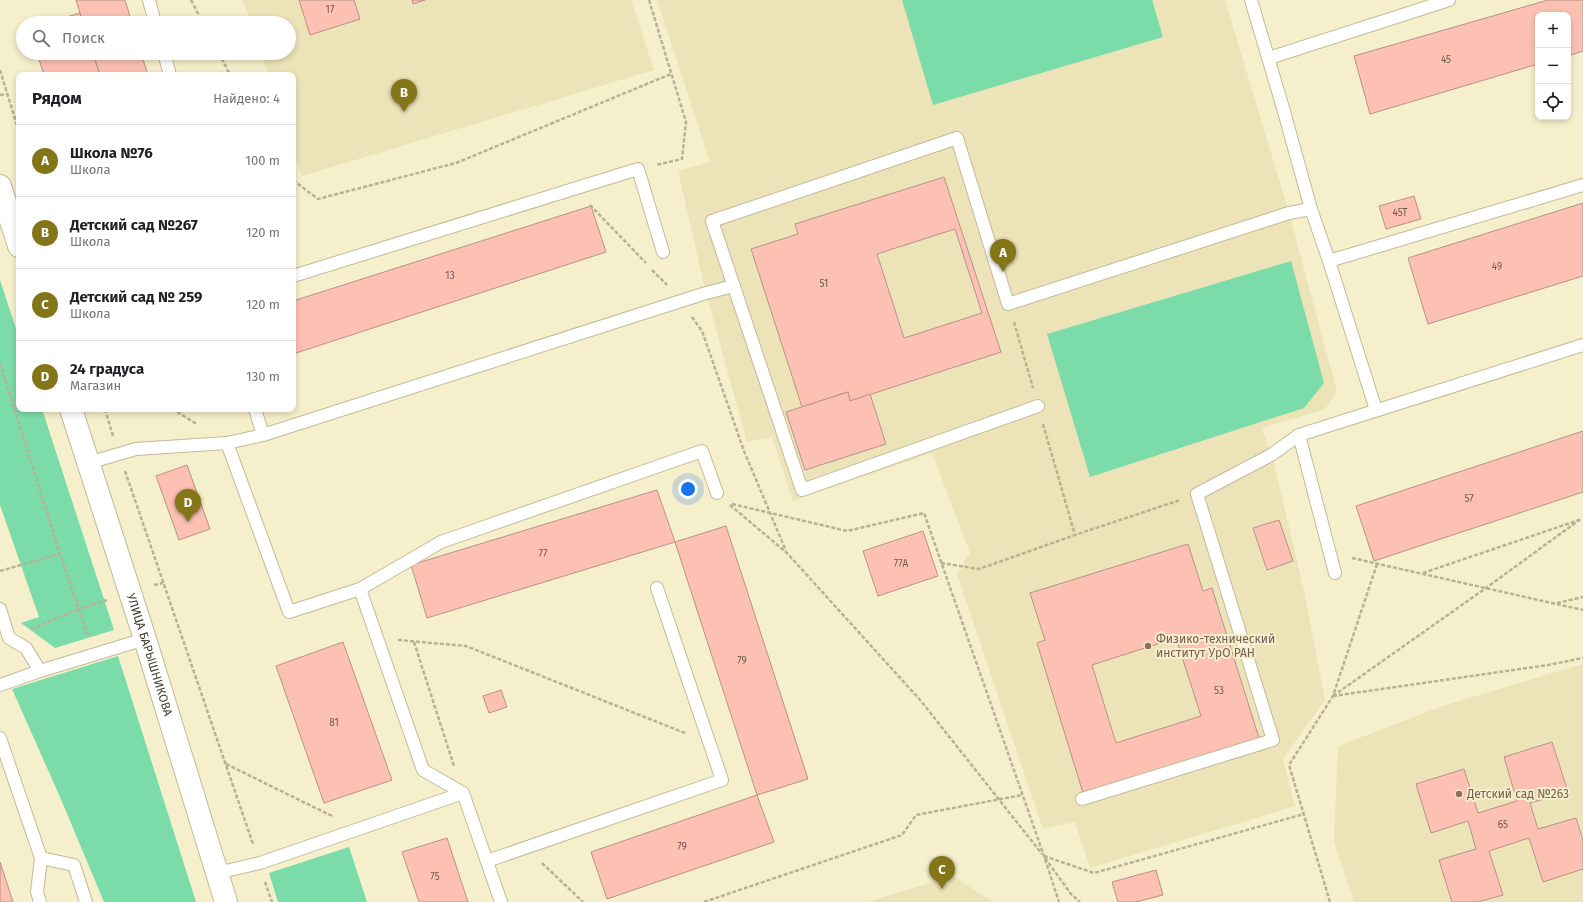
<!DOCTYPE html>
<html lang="ru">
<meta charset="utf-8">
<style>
:root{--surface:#fff;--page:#f6f6f6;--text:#202124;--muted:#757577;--line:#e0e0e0;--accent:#857519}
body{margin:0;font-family:"Fira Sans",sans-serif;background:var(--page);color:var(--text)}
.controls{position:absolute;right:12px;top:12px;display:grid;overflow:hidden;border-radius:8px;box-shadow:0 2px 6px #0003}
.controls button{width:36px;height:36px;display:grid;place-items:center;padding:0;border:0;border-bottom:1px solid var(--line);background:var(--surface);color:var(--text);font:20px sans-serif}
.you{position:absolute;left:688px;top:489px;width:14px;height:14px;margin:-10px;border:3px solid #fff;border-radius:50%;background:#1a73e8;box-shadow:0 0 0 6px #1a73e833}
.badge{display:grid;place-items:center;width:26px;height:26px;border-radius:50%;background:var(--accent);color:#fff;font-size:13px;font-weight:700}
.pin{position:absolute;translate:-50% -33px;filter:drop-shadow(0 1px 2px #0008)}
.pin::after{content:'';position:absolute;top:21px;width:14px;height:12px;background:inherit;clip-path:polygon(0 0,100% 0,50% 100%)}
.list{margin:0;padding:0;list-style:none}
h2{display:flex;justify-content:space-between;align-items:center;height:52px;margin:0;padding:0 16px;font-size:17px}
h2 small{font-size:13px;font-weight:400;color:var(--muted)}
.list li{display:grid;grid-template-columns:26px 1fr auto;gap:12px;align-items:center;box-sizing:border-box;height:72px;padding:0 16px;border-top:1px solid var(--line)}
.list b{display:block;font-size:15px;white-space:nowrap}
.list p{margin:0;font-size:13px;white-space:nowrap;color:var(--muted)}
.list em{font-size:13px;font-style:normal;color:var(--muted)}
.icon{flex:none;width:22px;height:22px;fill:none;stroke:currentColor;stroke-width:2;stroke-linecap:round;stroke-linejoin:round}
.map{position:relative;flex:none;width:1583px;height:902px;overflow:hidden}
.search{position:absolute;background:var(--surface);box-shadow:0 2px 6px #0003;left:16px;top:16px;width:280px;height:44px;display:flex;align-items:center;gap:10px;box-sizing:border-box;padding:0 14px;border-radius:22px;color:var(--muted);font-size:15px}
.panel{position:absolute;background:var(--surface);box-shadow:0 2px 6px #0003;left:16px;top:72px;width:280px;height:340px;border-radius:8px}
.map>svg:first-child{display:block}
.built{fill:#ece3b8}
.green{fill:#7cdca9}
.building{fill:#fcc1b3;stroke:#b79289;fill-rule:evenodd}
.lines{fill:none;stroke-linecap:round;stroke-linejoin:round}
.lane-casing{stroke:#c2bb98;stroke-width:14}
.street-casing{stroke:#c2bb98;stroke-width:24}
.path{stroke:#b7b295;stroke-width:2.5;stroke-dasharray:4 2;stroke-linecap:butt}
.lane{stroke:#fff;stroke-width:12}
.street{stroke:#fff;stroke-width:22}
.education-dot{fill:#8d6e63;stroke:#f6efcb;stroke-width:1.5}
.labels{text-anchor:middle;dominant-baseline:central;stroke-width:4;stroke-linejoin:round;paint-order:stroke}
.number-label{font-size:10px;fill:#6e5d4f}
.education-label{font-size:12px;fill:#785e54;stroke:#f6efcb;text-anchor:start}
.street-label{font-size:12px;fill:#3f3c2e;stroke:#f6efcb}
</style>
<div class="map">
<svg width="1583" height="902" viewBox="0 0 1583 902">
<rect width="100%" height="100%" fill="#f6efcb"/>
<g class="built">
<path d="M 243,0 L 631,0 L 654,70 L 302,176 L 293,150 L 293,75 L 268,75 L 261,53 L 289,53 L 289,23 L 251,23 Z"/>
<path d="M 657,0 L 1225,0 L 1289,213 L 1337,392 L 1325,409 L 1262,428 L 1274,463 L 1304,591 L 1325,700 L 1283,759 L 1295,806 L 1090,868 L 1075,822 L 1043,829 L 957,574 L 970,553 L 932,453 L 793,501 L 772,437 L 747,442 L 706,293 L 678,171 L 710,162 Z"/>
<path d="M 1583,664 L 1583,902 L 1354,902 L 1334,842 L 1338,746 L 1443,706 Z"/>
<path d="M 953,876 L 993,902 L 867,902 Z"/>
</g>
<g class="green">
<path d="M 902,0 L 1152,0 L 1163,37 L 933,105 Z"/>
<path d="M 1291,261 L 1324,383 L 1304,408 L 1090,477 L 1047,334 Z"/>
<path d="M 0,280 L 19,338 L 19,409 L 42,409 L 114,630 L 55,648 L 21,623 L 39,617 L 0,505 Z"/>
<path d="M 118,656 L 196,902 L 104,902 L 60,797 L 12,689 Z"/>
<path d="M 349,847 L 367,902 L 278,902 L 269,873 Z"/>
</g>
<g class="building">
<path d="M 76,0 L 125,0 L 132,23 L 83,23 Z"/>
<path d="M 299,0 L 354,0 L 360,19 L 310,35 Z"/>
<path d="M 412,0 L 425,0 L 413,4 Z"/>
<path d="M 1548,0 L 1583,0 L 1583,51 L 1568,56 L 1568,15 L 1538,15 L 1538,64 L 1370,114 L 1354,56 Z"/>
<path d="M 80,13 L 83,23 L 47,23 Z"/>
<path d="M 37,53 L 93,53 L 100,75 L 44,75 Z"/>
<path d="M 93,53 L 141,53 L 148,75 L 100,75 Z"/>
<path d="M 944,177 L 1001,352 L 850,401 L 848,392 L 802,407 L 751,249 L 798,234 L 795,224 ZM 955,229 L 982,313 L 904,338 L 877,254 Z"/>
<path d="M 1414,196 L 1421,219 L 1386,229 L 1379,206 Z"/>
<path d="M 1583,203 L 1583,276 L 1428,324 L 1408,258 Z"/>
<path d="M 591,206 L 606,252 L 293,354 L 293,301 Z"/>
<path d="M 848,392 L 850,401 L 870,394 L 886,444 L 805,470 L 786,412 Z"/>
<path d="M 1583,431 L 1583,492 L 1374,561 L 1356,506 Z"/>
<path d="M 187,465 L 210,529 L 179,540 L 156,476 Z"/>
<path d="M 657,490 L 675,542 L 427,618 L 411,565 Z"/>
<path d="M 1279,520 L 1293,561 L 1267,570 L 1253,528 Z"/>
<path d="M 726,526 L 808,779 L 757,795 L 675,542 Z"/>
<path d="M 923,531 L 938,576 L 878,596 L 863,551 Z"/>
<path d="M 1188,544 L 1203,591 L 1212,588 L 1259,738 L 1083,793 L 1037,643 L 1045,640 L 1030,593 ZM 1176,638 L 1201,716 L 1116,743 L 1092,665 Z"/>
<path d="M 343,642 L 392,780 L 324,803 L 276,666 Z"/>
<path d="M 501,690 L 507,707 L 489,713 L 483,696 Z"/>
<path d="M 1552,742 L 1568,792 L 1530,803 L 1538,829 L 1576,818 L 1583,840 L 1583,869 L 1543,882 L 1529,838 L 1489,851 L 1503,895 L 1478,902 L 1452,902 L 1439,860 L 1476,849 L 1468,821 L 1431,833 L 1416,784 L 1464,769 L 1478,813 L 1517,801 L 1504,757 Z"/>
<path d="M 757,795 L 774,842 L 607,899 L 591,852 Z"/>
<path d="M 447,838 L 468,902 L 419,902 L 402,852 Z"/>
<path d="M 0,862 L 13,902 L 0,902 Z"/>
<path d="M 1156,870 L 1163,895 L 1136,902 L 1118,902 L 1112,882 Z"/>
</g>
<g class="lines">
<g class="lane-casing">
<g id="lane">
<path d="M 149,0 L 155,23"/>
<path d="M 1251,0 L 1283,108 L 1311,209 L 1329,261 L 1376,410"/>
<path d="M 164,53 L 170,75"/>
<path d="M 1269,58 L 1449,0"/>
<path d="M 1329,261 L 1583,185"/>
<path d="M 293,276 L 638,169 L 663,252"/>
<path d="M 1038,406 L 802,490 L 712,221 L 957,138 L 1008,304 L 1289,213 L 1311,209"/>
<path d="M 255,409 L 263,435"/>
<path d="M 1299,435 L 1335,573"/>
<path d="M 227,443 L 289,612 L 360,589 L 423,770 L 463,793"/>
<path d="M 88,463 L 136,449 L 227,443 L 263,435 L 706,293 L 734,286"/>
<path d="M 360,589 L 441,542 L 702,451 L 717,493"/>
<path d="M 0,609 L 9,638 L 26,648 L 40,671"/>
<path d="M 0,685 L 40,671 L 145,639"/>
<path d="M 0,738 L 41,858 L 74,865 L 86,902"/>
<path d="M 1082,799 L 1273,740 L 1197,494 L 1271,455 L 1299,435 L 1583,345"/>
<path d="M 487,861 L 722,780 L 657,588"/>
<path d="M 217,873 L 260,863 L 463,793 L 501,902"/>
<path d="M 40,902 L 37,892 L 41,858"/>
</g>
</g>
<g class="street-casing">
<g id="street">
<path d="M 0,186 L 19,246"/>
<path id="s1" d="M 71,409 L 145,639 L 226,902"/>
</g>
</g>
<g class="path">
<path d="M 191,0 L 203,23"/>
<path d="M 649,0 L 686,122 L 682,159 L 656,165"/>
<path d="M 219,53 L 230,75"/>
<path d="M 0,70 L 19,132"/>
<path d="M 0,95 L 7,94"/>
<path d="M 293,180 L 318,199 L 456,163 L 671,74"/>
<path d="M 590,205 L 646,263"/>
<path d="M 652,270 L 667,285"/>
<path d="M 692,317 L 702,331 L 744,451 L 786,551"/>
<path d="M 1014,322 L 1033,388"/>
<path d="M 0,363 L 60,554 L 88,636"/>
<path d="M 105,409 L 113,436"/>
<path d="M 172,409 L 197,424"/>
<path d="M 1043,424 L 1075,535"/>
<path d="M 125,471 L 253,844"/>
<path d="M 732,504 L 847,531 L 924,513 L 1044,856 L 1059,902"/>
<path d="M 730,505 L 787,553 L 921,701 L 1042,854"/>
<path d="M 1352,558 L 1583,610"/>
<path d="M 941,563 L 979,569 L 1075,535 L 1180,500"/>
<path d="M 0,571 L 60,554"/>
<path d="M 1423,573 L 1579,520"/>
<path d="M 154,585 L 163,583"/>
<path d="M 1557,603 L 1583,597"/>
<path d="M 31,629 L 79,609 L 107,600"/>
<path d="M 398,640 L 466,646 L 685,733"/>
<path d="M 414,642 L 454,766"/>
<path d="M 1333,696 L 1486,588 L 1582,518"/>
<path d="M 1333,696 L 1548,665 L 1583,658"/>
<path d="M 226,764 L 334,817"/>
<path d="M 1044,856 L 1094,873 L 1304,814"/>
<path d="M 1045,858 L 1071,894 L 1080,902"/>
<path d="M 542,863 L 583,902"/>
<path d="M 265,882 L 272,902"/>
<path d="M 704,902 L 902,835 L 916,815 L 1022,795"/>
<path d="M 1330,902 L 1289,765 L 1333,696 L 1377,564"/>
</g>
<use href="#lane" class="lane"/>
<use href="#street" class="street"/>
</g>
<g class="education-dot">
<circle cx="1148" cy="646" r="4"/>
<circle cx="1459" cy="794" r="4"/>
</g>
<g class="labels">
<g class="number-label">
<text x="330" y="10">17</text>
<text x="1446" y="60">45</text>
<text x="1400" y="213">45Т</text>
<text x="1497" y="267">49</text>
<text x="450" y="276">13</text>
<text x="824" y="284">51</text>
<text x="1469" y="499">57</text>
<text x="543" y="554">77</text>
<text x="901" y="564">77А</text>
<text x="742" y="661">79</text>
<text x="1219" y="691">53</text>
<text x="334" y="723">81</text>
<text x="1503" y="825">65</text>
<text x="682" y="847">79</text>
<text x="435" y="877">75</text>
</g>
<g class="education-label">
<text x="1156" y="639">Физико-технический<tspan x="1156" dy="14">институт УрО РАН</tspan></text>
<text x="1467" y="794">Детский сад №263</text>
</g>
<g class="street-label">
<text stroke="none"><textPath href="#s1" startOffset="258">УЛИЦА БАРЫШНИКОВА</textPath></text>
</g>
</g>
</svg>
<div class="controls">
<button>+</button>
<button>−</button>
<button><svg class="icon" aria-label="locate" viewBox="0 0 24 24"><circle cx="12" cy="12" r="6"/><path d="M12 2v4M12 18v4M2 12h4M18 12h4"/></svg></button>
</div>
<div class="you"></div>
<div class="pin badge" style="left:1003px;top:272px">A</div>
<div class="pin badge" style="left:404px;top:112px">B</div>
<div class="pin badge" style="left:942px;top:889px">C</div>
<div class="pin badge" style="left:188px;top:522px">D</div>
<div class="search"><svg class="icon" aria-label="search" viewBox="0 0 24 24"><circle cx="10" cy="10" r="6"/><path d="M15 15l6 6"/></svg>Поиск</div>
<section class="panel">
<h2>Рядом<small>Найдено: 4</small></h2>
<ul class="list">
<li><span class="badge">A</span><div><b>Школа №76</b><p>Школа</p></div><em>100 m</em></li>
<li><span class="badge">B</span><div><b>Детский сад №267</b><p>Школа</p></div><em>120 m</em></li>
<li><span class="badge">C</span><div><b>Детский сад № 259</b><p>Школа</p></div><em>120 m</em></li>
<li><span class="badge">D</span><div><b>24 градуса</b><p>Магазин</p></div><em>130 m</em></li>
</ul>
</section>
</div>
